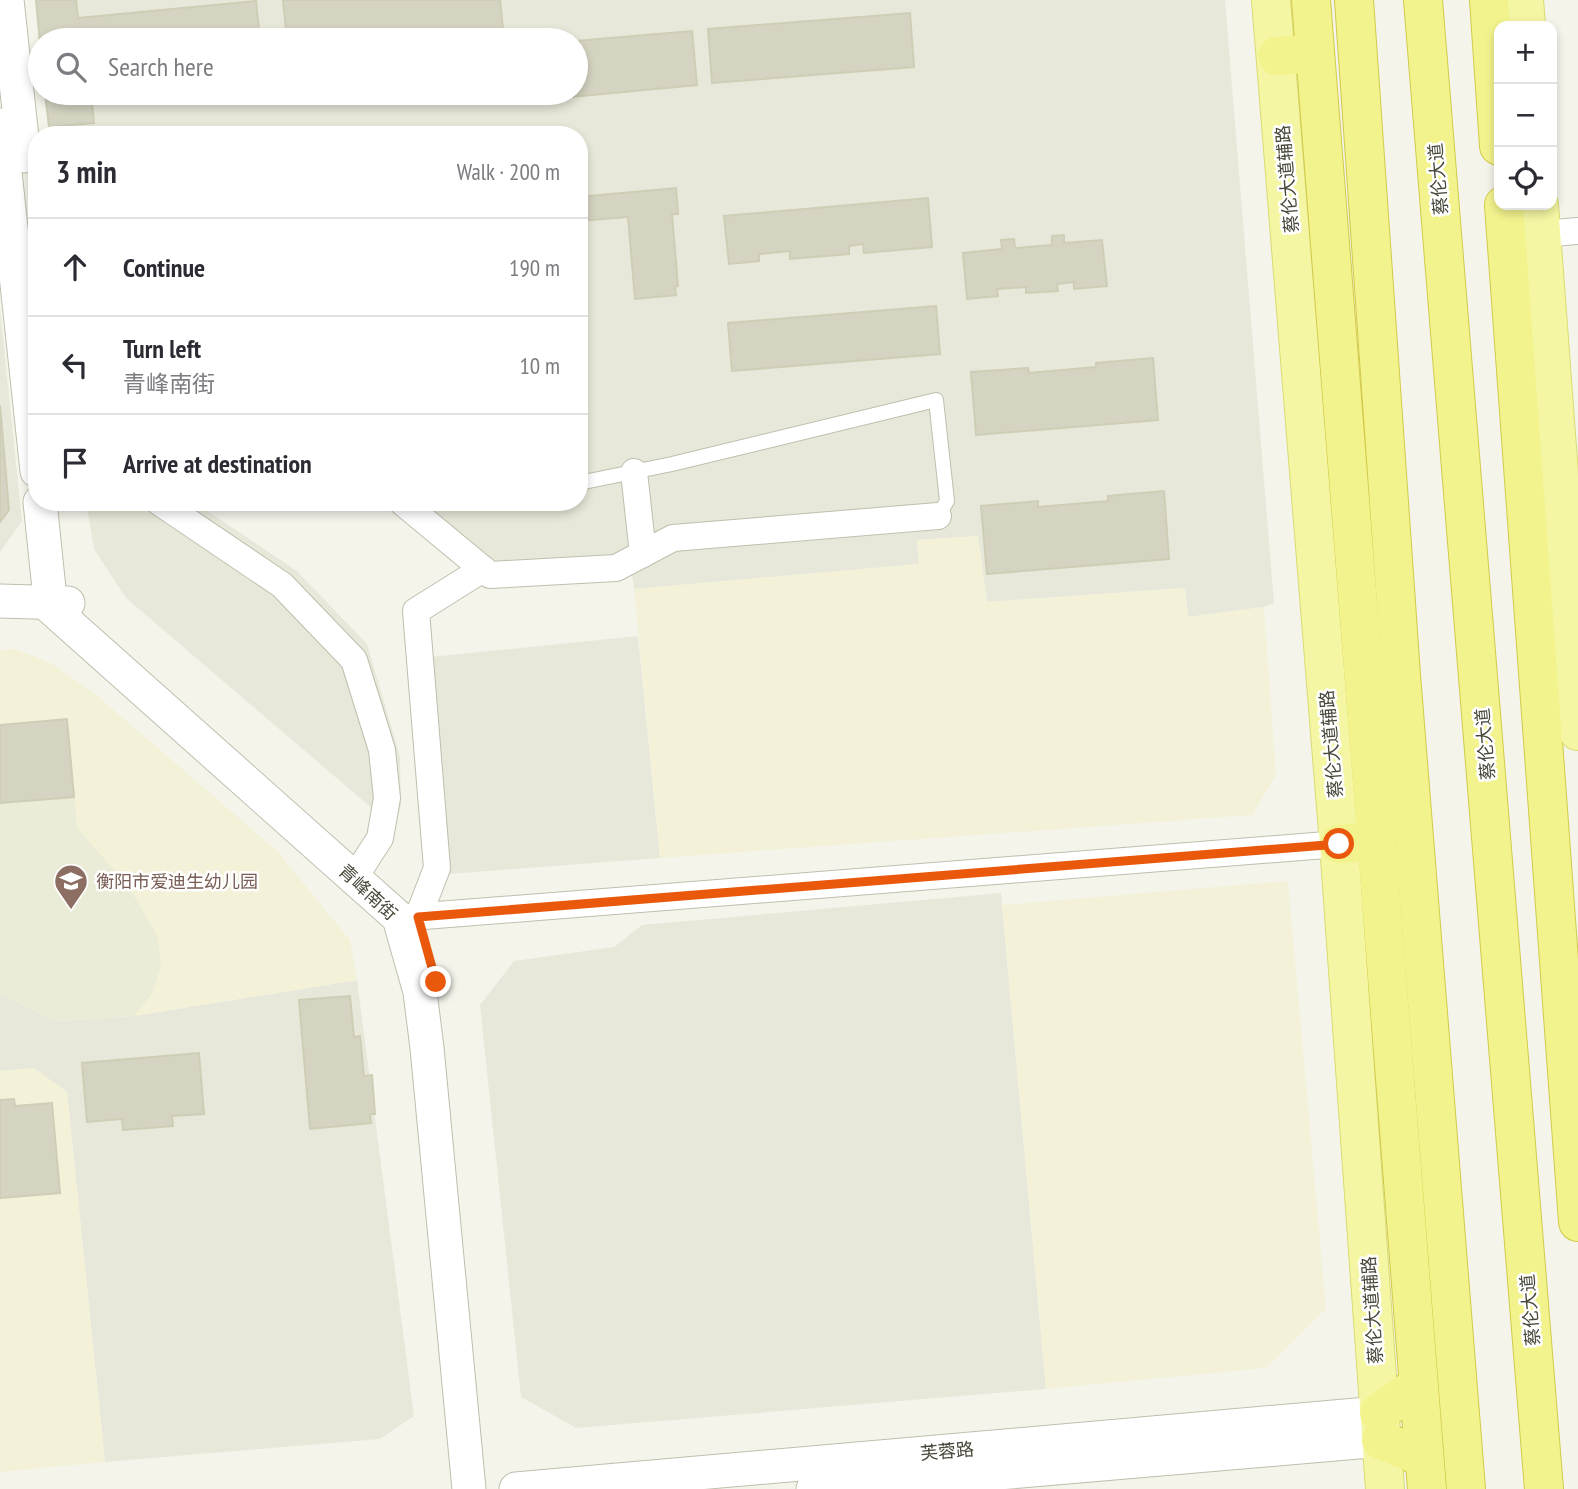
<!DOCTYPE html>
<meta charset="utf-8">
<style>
:root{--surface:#fff;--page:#f7f7f7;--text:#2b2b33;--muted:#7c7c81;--line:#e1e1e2}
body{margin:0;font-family:"PT Sans Narrow","Noto Sans SC",sans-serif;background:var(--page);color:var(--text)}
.controls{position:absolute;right:21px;top:21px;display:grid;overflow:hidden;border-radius:14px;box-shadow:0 4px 10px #0003}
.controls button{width:63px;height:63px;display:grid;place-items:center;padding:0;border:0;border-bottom:2px solid var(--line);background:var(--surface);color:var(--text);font:35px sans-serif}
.stop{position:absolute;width:21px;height:21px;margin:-16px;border:5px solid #ea580c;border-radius:50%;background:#fff}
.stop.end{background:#ea580c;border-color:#fff;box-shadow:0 2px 7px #0008}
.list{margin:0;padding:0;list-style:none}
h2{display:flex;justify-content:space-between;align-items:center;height:91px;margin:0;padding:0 28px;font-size:30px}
h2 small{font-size:23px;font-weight:400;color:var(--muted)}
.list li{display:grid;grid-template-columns:46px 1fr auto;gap:21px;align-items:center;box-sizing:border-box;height:98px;padding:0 28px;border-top:2px solid var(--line)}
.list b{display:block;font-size:26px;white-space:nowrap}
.list p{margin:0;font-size:23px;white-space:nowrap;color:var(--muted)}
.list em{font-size:23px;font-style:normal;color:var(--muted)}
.icon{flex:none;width:38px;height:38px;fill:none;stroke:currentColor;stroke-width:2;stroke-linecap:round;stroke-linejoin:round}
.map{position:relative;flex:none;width:1578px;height:1489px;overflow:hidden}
.search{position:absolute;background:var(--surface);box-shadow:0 4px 10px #0003;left:28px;top:28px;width:560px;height:77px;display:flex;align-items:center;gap:18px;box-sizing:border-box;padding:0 24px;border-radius:38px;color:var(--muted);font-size:26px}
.panel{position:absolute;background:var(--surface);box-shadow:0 4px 10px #0003;left:28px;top:126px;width:560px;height:385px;border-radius:28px}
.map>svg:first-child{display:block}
.residential{fill:#e8e8da}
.commercial{fill:#f4f1d9}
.education{fill:#ebecd7}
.building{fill:#d5d4c2;stroke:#cfcdb5;stroke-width:2}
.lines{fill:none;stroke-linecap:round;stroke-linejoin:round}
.service-casing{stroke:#bfbfae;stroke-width:16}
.minor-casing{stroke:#bfbfae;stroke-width:28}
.tertiary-casing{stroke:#bfbfae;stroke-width:35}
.primary-casing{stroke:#d9db73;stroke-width:40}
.trunk-casing{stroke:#d1ca49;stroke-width:40}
.service{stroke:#fff;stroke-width:14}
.minor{stroke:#fff;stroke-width:26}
.tertiary{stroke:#fff;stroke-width:33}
.primary{stroke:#f4f6a3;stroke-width:38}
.trunk{stroke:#f3f38e;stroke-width:38}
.route{stroke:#ea580c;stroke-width:9}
.labels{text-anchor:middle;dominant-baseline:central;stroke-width:5;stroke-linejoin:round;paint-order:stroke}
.street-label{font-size:18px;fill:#48473a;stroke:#fff}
.education-label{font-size:18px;fill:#785e54;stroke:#fff;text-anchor:start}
</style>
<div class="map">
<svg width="1578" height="1489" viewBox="0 0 1578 1489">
<rect width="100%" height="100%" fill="#f4f4eb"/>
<g class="residential">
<path d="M 41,0 L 1225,0 L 1274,603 L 1264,607 L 1188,617 L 1185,588 L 987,602 L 978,536 L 917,540 L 920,564 L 634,589 L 630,559 L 500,566 L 423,502 L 579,502 L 579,135 L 54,135 L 50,93 L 576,93 L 576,40 L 45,40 Z"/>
<path d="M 0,308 L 22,521 L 0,552 Z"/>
<path d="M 86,502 L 194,502 L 297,571 L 367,644 L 400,756 L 401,805 L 395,828 L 126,598 L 94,549 Z"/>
<path d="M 638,636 L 660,858 L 449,874 L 430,657 Z"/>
<path d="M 1001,893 L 1046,1389 L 576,1428 L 521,1397 L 480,1005 L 514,961 L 614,947 L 642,925 Z"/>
<path d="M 357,980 L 414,1416 L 380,1439 L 105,1462 L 67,1092 L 34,1069 L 0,1071 L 0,994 L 58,1021 L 134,1016 Z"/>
</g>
<g class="commercial">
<path d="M 978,536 L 987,602 L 1185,588 L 1188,617 L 1264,607 L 1276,775 L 1252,815 L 660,858 L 634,589 L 919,564 L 917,540 Z"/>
<path d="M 15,649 L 51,663 L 95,694 L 276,850 L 350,940 L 357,980 L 134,1016 L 58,1021 L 0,994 L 0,650 Z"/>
<path d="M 1288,881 L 1326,1309 L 1265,1368 L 1046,1389 L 1002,905 Z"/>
<path d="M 34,1068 L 67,1092 L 105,1462 L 0,1472 L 0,1071 Z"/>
</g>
<path class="education" d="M 74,791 L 77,828 L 128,886 L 157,935 L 161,965 L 153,992 L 134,1016 L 58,1021 L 0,994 L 0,796 Z"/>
<g class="building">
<path d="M 36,0 L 76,0 L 78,18 L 256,1 L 260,40 L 40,40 L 40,43 Z"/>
<path d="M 283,0 L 500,0 L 504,39 L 287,40 Z"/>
<path d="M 910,13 L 914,67 L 712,83 L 708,29 Z"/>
<path d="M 692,31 L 697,85 L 550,99 L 549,93 L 576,93 L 576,41 Z"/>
<path d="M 45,93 L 91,93 L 94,123 L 49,127 Z"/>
<path d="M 676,188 L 678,214 L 672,214 L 678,286 L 675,287 L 676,295 L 635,299 L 628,217 L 579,221 L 579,197 Z"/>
<path d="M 928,198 L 932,247 L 864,253 L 863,244 L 849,246 L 849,254 L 790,259 L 790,251 L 759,254 L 759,261 L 729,264 L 724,216 Z"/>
<path d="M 1064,235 L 1064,243 L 1102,240 L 1107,286 L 1074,289 L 1074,282 L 1057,284 L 1058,291 L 1026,293 L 1026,287 L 997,289 L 998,296 L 967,299 L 963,253 L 1002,249 L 1001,240 L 1014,239 L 1015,248 L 1052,245 L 1052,236 Z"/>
<path d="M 936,306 L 940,354 L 732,371 L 728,323 Z"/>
<path d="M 1153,358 L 1158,420 L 976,435 L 971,372 L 1028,368 L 1029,373 L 1096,367 L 1096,363 Z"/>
<path d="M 0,405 L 9,510 L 0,522 Z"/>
<path d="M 1164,491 L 1169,559 L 987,574 L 981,506 L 1038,501 L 1038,507 L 1108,501 L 1108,496 Z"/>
<path d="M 67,719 L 74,797 L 0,803 L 0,725 Z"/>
<path d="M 350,996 L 354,1037 L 360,1036 L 364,1076 L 372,1075 L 375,1114 L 370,1114 L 371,1123 L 310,1129 L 299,1000 Z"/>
<path d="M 199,1053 L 204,1114 L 172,1116 L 173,1126 L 123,1130 L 122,1119 L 87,1122 L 82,1063 Z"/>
<path d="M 14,1099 L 15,1106 L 52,1103 L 60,1193 L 0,1198 L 0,1100 Z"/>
</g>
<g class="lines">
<g class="service-casing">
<path id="service" d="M 579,483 L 672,464 L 936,400 L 947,501 L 938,516"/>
</g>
<g class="minor-casing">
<g id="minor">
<path d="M 1541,234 L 1578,231"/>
<path d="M 35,268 L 37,269"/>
<path d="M 634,472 L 643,554"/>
<path d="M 159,502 L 282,585 L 354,660 L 382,750 L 387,798 L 380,838 L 362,866"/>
<path d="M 402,502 L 490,575 L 616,568 L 673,538 L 938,516"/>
<path d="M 418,917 L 437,868 L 416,611 L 483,569"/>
<path d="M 399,918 L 1339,844"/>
</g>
</g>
<g class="tertiary-casing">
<g id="tertiary">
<path d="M 7,0 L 24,156"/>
<path d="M 0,125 L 37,471"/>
<path d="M 40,502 L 51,608 L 399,918 L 420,992 L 427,1048 L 469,1489"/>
<path d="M 0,601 L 68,603"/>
<path d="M 516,1489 L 1379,1413"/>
<path d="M 813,1489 L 1381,1440"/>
</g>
</g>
<g class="primary-casing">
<g id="primary">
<path d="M 1271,0 L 1339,844 L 1385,1489"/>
<path d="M 1524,0 L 1526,26"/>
<path d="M 1539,205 L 1578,731"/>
</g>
</g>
<g class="trunk-casing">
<g id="trunk">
<path d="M 1311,0 L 1427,1489"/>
<path d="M 1354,0 L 1401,675 L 1466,1489"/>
<path d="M 1423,0 L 1544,1489"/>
<path d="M 1489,0 L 1499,146"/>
<path d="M 1277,56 L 1315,53"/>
<path d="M 1504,205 L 1578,1222"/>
<path d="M 1339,844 L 1375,841"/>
<path d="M 1379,1413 L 1418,1385"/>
<path d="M 1381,1440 L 1424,1458"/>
</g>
</g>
<use href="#service" class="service"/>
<use href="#minor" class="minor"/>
<use href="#tertiary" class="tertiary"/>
<use href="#primary" class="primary"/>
<use href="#trunk" class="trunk"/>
</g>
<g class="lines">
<path class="route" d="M 436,982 L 418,917 L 1339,844"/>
</g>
<defs>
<g id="school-pin" transform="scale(1.75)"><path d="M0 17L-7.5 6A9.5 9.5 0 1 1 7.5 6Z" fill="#8d6e63" stroke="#fff"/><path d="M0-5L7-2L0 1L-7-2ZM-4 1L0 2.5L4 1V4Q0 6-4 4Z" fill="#fff"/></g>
</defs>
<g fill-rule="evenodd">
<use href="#school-pin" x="71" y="881"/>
</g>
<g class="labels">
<g class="street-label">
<text transform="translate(1287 179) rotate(-95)">蔡伦大道辅路</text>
<text transform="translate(1438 179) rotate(-95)">蔡伦大道</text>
<text transform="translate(1331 744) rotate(-95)">蔡伦大道辅路</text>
<text transform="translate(1485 744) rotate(-95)">蔡伦大道</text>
<text transform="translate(368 892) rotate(43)">青峰南街</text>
<text transform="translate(1372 1310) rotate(-94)">蔡伦大道辅路</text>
<text transform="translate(1530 1310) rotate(-95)">蔡伦大道</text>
<text transform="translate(947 1451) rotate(-5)">芙蓉路</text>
</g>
<g class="education-label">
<text x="96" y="881">衡阳市爱迪生幼儿园</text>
</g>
</g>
</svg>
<div class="controls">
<button>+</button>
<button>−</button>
<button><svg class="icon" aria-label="locate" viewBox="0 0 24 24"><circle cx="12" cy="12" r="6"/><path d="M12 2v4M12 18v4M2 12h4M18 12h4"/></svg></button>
</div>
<div class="stop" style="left:1339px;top:844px"></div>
<div class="stop end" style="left:436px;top:982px"></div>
<div class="search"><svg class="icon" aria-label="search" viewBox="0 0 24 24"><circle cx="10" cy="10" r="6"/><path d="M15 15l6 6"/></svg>Search here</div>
<section class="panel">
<h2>3 min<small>Walk · 200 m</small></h2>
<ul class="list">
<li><svg class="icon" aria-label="ahead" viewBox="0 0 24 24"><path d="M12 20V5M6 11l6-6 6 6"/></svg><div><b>Continue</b></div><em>190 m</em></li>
<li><svg class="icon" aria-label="left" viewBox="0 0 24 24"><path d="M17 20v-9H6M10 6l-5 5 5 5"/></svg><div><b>Turn left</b><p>青峰南街</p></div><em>10 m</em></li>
<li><svg class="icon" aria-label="arrive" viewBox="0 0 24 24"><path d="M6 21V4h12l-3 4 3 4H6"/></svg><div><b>Arrive at destination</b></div></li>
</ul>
</section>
</div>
